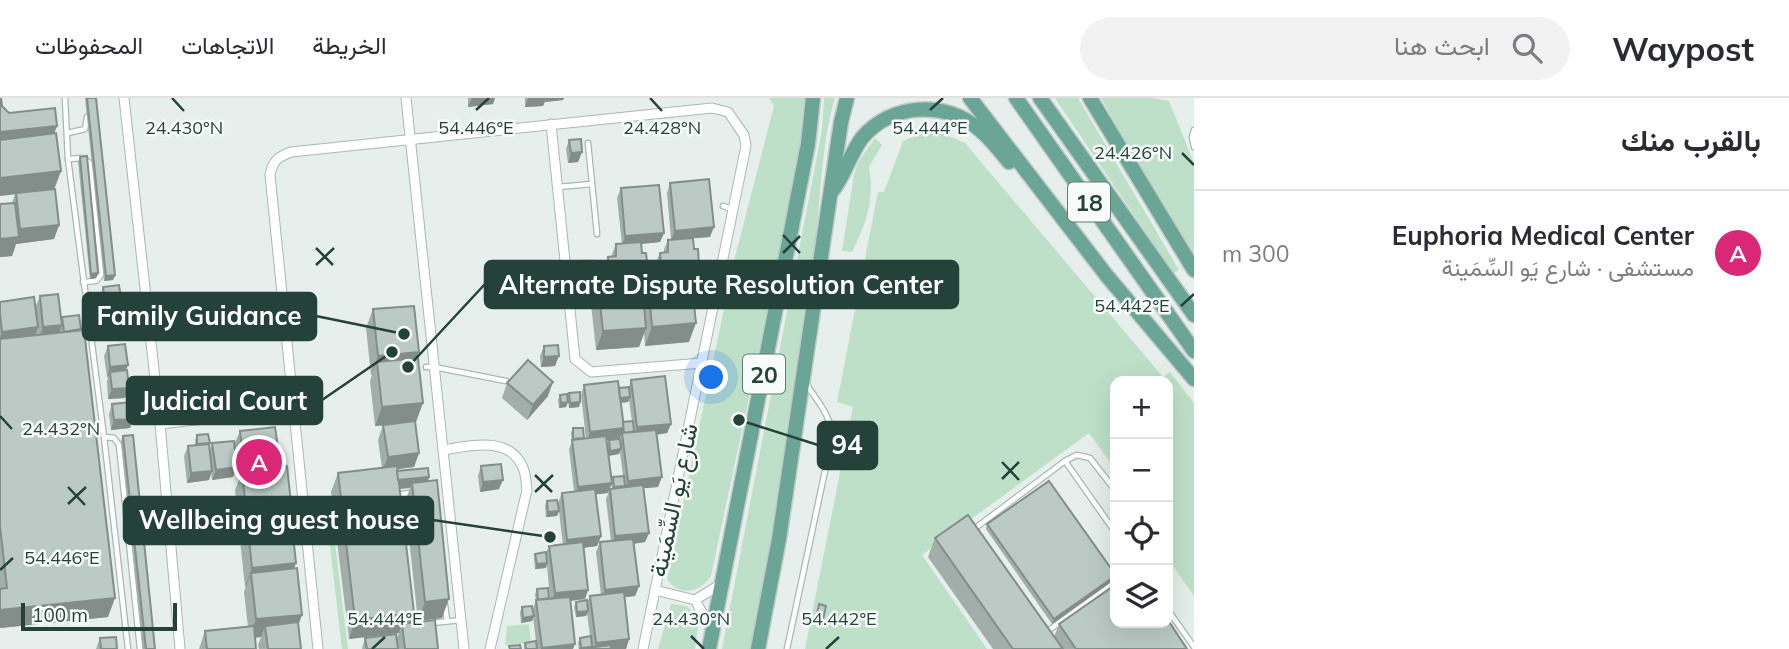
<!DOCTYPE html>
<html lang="ar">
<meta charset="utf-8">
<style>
:root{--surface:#fff;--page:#f2f2f3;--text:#2b2b33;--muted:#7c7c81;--line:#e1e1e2;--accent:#db2777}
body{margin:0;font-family:Mulish,Vazirmatn,sans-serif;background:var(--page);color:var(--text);direction:rtl}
.controls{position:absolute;right:21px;bottom:21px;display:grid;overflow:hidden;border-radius:14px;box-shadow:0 7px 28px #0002}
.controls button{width:63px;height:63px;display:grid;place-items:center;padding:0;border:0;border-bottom:2px solid var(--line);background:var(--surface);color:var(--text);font:35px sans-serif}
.scale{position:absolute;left:21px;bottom:18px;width:156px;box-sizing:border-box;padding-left:7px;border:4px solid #24423a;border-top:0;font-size:19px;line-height:24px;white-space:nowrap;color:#24423a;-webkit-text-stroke:5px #f7fbf9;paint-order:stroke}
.you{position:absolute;left:712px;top:280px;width:24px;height:24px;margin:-18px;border:5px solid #fff;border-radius:50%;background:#1a73e8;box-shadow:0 0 0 10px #1a73e833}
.badge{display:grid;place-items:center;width:46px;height:46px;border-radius:50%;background:var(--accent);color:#fff;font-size:23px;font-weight:700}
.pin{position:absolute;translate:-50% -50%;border:4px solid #fff;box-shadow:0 2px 7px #0006}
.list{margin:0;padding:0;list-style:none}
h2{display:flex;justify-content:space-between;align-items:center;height:91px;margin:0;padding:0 28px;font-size:30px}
h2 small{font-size:23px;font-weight:400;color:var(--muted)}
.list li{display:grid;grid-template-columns:46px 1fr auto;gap:21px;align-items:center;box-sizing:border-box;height:126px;padding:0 28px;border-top:2px solid var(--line)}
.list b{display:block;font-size:26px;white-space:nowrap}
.list p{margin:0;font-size:23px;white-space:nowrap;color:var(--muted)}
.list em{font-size:23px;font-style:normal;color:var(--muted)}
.icon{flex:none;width:38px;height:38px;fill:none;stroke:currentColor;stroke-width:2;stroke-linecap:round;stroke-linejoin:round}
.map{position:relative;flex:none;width:1194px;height:551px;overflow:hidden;direction:ltr}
header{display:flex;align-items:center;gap:42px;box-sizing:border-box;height:98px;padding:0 35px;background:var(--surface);border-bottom:2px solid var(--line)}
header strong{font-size:33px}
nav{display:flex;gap:38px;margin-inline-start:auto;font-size:24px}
.search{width:490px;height:63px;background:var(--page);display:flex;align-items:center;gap:18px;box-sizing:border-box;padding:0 24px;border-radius:38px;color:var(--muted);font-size:26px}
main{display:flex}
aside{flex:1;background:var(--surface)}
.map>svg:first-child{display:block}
.green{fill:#bfe0c8}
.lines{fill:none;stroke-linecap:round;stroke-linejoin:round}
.service-casing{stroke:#a8b8b2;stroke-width:7}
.minor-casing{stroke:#a8b8b2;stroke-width:11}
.primary-casing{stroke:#c2cac8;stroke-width:17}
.service{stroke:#fff;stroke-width:4.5}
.minor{stroke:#fff;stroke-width:9}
.primary{stroke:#6aa596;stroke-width:14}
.wall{fill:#a1aea9;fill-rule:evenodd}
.shaded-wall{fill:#838d89}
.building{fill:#bbcac4;stroke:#838d89;stroke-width:2}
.ticks{fill:none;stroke:#24423a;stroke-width:2.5}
.labels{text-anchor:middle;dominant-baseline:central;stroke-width:5;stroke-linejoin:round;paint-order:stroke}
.shield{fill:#f7fbf9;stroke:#637a73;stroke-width:2}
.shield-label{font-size:23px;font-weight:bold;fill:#24423a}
.street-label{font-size:24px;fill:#24423a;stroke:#f7fbf9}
.ticks-label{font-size:18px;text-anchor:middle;fill:#24423a;stroke:#f7fbf9;stroke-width:5;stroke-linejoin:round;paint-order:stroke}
.leader{fill:none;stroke:#24423a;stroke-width:2.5}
.callout-dot{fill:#24423a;stroke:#f7fbf9;stroke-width:2.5}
.callout{fill:#24423a;stroke:#24423a;stroke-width:2.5}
.callout-label{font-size:26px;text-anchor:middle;font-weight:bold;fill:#fff}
</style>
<header>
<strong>Waypost</strong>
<div class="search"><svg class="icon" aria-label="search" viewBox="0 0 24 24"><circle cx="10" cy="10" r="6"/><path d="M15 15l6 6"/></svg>ابحث هنا</div>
<nav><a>الخريطة</a><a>الاتجاهات</a><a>المحفوظات</a></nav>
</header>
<main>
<aside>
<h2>بالقرب منك<small></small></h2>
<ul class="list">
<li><span class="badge">A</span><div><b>Euphoria Medical Center</b><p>مستشفى · شارع يَو السِّمَينة</p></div><em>300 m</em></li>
</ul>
</aside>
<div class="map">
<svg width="1194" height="551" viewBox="0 0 1194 551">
<rect width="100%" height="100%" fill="#e6efeb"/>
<g class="green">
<path d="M 769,0 L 805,0 L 805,35 L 711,478 C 700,495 679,499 667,481 L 735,159 L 774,8 Z"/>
<path d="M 824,0 L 835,0 C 820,50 821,106 814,158 C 798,289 776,421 752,551 L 722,551 L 822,32 Z"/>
<path d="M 1055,0 L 1078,0 L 1179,172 L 1173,175 Z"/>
<path d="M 1101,0 L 1152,0 L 1169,3 L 1194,65 L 1194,164 Z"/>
<path d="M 937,33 L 965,45 L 1163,279 L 1170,274 L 1194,305 L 1194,498 L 1168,461 L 1168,283 L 1115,283 L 1115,371 L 1089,335 L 922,457 L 987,551 L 805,551 L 853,309 L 837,304 L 878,94 L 884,94 L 903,43 L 925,34 Z"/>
<path d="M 875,40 L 882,47 L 869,69 C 875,100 866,127 852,154 L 842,153 L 854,76 L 859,63 Z"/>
<path d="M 594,161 L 596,184 L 578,186 L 576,162 Z"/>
<path d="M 330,404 L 348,551 L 342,551 L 325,405 Z"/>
<path d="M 671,506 L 686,508 L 699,519 L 695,551 L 658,551 Z"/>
<path d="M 529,526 L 531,545 L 505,547 L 507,528 Z"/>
</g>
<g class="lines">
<g class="service-casing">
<g id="service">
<path d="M 65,0 L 68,61 L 104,339 L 128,551"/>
<path d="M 1194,32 L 1192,39 L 1194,49"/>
<path d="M 68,35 L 85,31 L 87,19"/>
<path d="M 588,45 L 597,136"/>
<path d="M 68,61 L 83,60 L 90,65 L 102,176 L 96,183 L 83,184"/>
<path d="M 558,89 L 592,86"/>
<path d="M 723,108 L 732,111"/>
<path d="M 426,269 L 434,269 L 506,283"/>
<path d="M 104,339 L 114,340 L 119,347 L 140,551"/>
<path d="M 1065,363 L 1115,434"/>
<path d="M 397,397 L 415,394"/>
<path d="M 974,431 L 1065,363 L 1077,357 L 1090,360 L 1115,392"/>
<path d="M 445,507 L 447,523"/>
<path d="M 1168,512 L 1194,549"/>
<path d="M 432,525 L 461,522"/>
<path d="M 1045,535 L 1115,484"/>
<path d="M 787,551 L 832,340 C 832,319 818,304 807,287"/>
</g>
</g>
<g class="minor-casing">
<g id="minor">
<path d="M 124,0 L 160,326 L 180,551"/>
<path d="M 406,0 L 464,551"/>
<path d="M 551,26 L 575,261 L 591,274 L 702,265"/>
<path d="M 160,326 L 294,311"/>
<path d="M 443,352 C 470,348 510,337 523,370 C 526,376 526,385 527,392 L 490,551"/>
<path d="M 655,492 L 695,502 L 721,486"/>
<path d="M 695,502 L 713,534"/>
<path d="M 318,551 L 270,77 C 273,62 278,59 291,54 L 712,10 L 728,14 L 744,37 L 746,48 L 643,551"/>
</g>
</g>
<g class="primary-casing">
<g id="primary">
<path d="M 970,0 L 1107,178 L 1194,281"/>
<path d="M 1016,0 L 1194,253"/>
<path d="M 1040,0 L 1194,217"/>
<path d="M 1090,0 L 1194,172"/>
<path d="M 833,92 C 845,76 850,56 862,40 C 891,5 946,2 980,32 C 991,41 1000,53 1009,64"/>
<path d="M 709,551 L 808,46 L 813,0"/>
<path d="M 758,551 L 779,441 L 841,24 L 847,0"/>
</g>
</g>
<use href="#service" class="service"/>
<use href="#minor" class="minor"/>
<use href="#primary" class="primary"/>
</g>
<g class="wall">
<path d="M 85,0 L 96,0 L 115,177 L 113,182 L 104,183 Z"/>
<path d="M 468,0 L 495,0 L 493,6 L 468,9 Z"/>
<path d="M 525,0 L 564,0 L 563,2 L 545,4 L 543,8 L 525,9 Z"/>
<path d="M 2,8 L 9,15 L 54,35 L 54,91 L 59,127 L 54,141 L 16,146 L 12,158 L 0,159 L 0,106 L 12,105 L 15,96 Z"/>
<path d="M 569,42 L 582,54 L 578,64 L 568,65 L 566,51 Z"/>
<path d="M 80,59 L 98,175 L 96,180 L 90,181 L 78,64 Z"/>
<path d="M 670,85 L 710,139 L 693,140 L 696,176 L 692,188 L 689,244 L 645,248 L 644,235 L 639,249 L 596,252 L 591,206 L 598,187 L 615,185 L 615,183 L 605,184 L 604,169 L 608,159 L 612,158 L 612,156 L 616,146 L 622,146 L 617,100 L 621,90 L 664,135 L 660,144 L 641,146 L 644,183 L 642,188 L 643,195 L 648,182 L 667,180 L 667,179 L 657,179 L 656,164 L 660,155 L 664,154 L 664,151 L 668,142 L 671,141 L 667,95 Z"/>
<path d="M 103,189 L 121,201 L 117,211 L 115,211 L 114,220 L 96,222 L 95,216 L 97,211 L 101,211 L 100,199 Z"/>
<path d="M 40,198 L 61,221 L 62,219 L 108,519 L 0,530 L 0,204 L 35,210 Z"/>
<path d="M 373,211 L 417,260 L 415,324 L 419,355 L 414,369 L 397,371 L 397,373 L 429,379 L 428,383 L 442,520 L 418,523 L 405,404 L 410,390 L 400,391 L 410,525 L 438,551 L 362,551 L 365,540 L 397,540 L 399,535 L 349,541 L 331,394 L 338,375 L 382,370 L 378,342 L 383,327 L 385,327 L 375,328 L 370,283 L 372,277 L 371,277 L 366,230 Z"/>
<path d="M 108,248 L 126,272 L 129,290 L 125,300 L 108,301 L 107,284 L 108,279 L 107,279 L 104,258 Z"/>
<path d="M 544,248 L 555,268 L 541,269 L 540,258 Z"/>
<path d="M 631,282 L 671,326 L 667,335 L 657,337 L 658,389 L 644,390 L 649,435 L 645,444 L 634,446 L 639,488 L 635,498 L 624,499 L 629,541 L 626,551 L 579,551 L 578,545 L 580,540 L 590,538 L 587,515 L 586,518 L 576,519 L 574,509 L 576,504 L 587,505 L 590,498 L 601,497 L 596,454 L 600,444 L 611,443 L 606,401 L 610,391 L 612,391 L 611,385 L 608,395 L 596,396 L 601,438 L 597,448 L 583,450 L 585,501 L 570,503 L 573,551 L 524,551 L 525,545 L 536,543 L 533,519 L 532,523 L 521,525 L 520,514 L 522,509 L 533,511 L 536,502 L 535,496 L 537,491 L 549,501 L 550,501 L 547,467 L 546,470 L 535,471 L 534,461 L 535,456 L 546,455 L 549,448 L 563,447 L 558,405 L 562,395 L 574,393 L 569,351 L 572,344 L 571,335 L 573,330 L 584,340 L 586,340 L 581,297 L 584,287 L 619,290 L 629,289 ZM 629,302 L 632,323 L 623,324 L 621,305 L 628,304 ZM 622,336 L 620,343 L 609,342 L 607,347 L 606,342 L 620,340 ZM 620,354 L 623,378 L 613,379 L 611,383 L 608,358 L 619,356 Z"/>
<path d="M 507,285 L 548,298 L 527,322 L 502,300 Z"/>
<path d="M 569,295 L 580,304 L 579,309 L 569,310 L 568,304 L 566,309 L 559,310 L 558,302 L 560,297 L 568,300 Z"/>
<path d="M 112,306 L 130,330 L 111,332 L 109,316 Z"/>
<path d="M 240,333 L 280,363 L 277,369 L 291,419 L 298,527 L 301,551 L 259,551 L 258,547 L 261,539 L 255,540 L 256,551 L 199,551 L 205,533 L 248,529 L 244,494 L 246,488 L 245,489 L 240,442 L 241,439 L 240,439 L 235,392 L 239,382 L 234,347 Z"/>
<path d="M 197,337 L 209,346 L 210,352 L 212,345 L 233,379 L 212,382 L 211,375 L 209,382 L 187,385 L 184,358 L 188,348 L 195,347 L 195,342 Z"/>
<path d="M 123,338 L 155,551 L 143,551 L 121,343 Z"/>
<path d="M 481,368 L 499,391 L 480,394 L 478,378 Z"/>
<path d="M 547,403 L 559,413 L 557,418 L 546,419 L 545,408 Z"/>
<path d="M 987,426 L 1115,476 L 1114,482 L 1052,526 L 986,431 Z"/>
<path d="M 935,440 L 1054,539 L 1059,526 L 1187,551 L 993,551 L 928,459 Z"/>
<path d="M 819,506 L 823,522 L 821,527 L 814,525 Z"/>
<path d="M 100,540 L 117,551 L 96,551 Z"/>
</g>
<g class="shaded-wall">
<path d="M 472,0 L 495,0 L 493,6 L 468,9 Z"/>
<path d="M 528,0 L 546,0 L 543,8 L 525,9 Z"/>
<path d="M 546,0 L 564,0 L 563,2 L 545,4 Z"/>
<path d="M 57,28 L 50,47 L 0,53 L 0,34 Z"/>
<path d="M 582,54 L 578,64 L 568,65 L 571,55 Z"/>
<path d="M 61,73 L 54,92 L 0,98 L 0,80 Z"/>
<path d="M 59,127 L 54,141 L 16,146 L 12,158 L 0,159 L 0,141 L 17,139 L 20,131 Z"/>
<path d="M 714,129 L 710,139 L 671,142 L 675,133 Z"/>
<path d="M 664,135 L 660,144 L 622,148 L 625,138 Z"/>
<path d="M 661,169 L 671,169 L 667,179 L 657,179 Z"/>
<path d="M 619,173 L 615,183 L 605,184 L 609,174 Z"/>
<path d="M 98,175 L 96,180 L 90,181 L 91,176 Z"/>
<path d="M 115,177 L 113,182 L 104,183 L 106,178 Z"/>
<path d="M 696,179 L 693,188 L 668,190 L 671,180 Z"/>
<path d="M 121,201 L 117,211 L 101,212 L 105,203 Z"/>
<path d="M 116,215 L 114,220 L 96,222 L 98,217 Z"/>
<path d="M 696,225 L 689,244 L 645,248 L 652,229 Z"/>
<path d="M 62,227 L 57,241 L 38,244 L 43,229 Z"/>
<path d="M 38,229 L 33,243 L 0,248 L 0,240 L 2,234 Z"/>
<path d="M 646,230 L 639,249 L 596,252 L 603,233 Z"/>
<path d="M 419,254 L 412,273 L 377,264 L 371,277 L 378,258 Z"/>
<path d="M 559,258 L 555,268 L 541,269 L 544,259 Z"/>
<path d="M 128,267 L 124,277 L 110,274 L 108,279 L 107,279 L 110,269 Z"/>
<path d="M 553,284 L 548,298 L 527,322 L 533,307 Z"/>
<path d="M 129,290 L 125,300 L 108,301 L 112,291 Z"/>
<path d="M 630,299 L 628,304 L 617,305 L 619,300 Z"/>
<path d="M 568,304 L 566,309 L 559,310 L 561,305 Z"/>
<path d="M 580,304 L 579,309 L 569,310 L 570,305 Z"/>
<path d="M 423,305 L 416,324 L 375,328 L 382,309 Z"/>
<path d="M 134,321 L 130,330 L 111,332 L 114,322 Z"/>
<path d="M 671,326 L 667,335 L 633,339 L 637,329 Z"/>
<path d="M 624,330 L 620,340 L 587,344 L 590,334 Z"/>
<path d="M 621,351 L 619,356 L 608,358 L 610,353 Z"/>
<path d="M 419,355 L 414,369 L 382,373 L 388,359 Z"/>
<path d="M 280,363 L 274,378 L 242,373 L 238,382 L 244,367 Z"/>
<path d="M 237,369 L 233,379 L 212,382 L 216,372 Z"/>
<path d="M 212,373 L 209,382 L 187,385 L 191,375 Z"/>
<path d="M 429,379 L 426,389 L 412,385 L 410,390 L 394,391 L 398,382 Z"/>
<path d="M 662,379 L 658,389 L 624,392 L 628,383 Z"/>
<path d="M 503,382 L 499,391 L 480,394 L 483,384 Z"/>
<path d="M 612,385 L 608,395 L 574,399 L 578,389 Z"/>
<path d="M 559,413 L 557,418 L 546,419 L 548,414 Z"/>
<path d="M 292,415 L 285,434 L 247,423 L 241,439 L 240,439 L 247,420 Z"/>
<path d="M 649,435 L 645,444 L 612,448 L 615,438 Z"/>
<path d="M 601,438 L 597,448 L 564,452 L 567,442 Z"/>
<path d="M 296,465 L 289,484 L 251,475 L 246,488 L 245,489 L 252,470 Z"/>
<path d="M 547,465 L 546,470 L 535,471 L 537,466 Z"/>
<path d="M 1115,478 L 1114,482 L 1052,526 L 1054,521 Z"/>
<path d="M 639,488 L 635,498 L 602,502 L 605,492 Z"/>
<path d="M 588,492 L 585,501 L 551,505 L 555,495 Z"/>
<path d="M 115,500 L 108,519 L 0,530 L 0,512 Z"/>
<path d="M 449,501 L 442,520 L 418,523 L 425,504 Z"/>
<path d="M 588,513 L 586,518 L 576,519 L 577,514 Z"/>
<path d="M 414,515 L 407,534 L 402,526 L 399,535 L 349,541 L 355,522 Z"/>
<path d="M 302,517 L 295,536 L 265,528 L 261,539 L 249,540 L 256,521 Z"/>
<path d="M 534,518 L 532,523 L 521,525 L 523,520 Z"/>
<path d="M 629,541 L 626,551 L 594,551 L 596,545 Z"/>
<path d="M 575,546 L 573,551 L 541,551 L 542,550 Z"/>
</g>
<g class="building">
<path d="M 0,0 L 1,0 L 2,8 L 9,15 L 55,10 L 57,28 L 0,34 Z"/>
<path d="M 87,0 L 96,0 L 115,177 L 106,178 Z"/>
<path d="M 56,35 L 61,73 L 0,80 L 0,42 Z"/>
<path d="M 581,41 L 582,54 L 571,55 L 569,42 Z"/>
<path d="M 87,58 L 98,175 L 91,176 L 80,59 Z"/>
<path d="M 709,81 L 714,129 L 675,133 L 670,85 Z"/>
<path d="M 659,87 L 664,135 L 625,138 L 621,90 Z"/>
<path d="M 55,91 L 59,127 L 20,131 L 16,95 Z"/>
<path d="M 15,105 L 19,139 L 0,141 L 0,106 Z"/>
<path d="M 693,140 L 694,151 L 698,151 L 699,167 L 695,167 L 696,179 L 671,180 L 671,169 L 661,169 L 660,155 L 668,154 L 668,142 Z"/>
<path d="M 641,144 L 642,155 L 646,155 L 648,171 L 643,171 L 644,183 L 620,184 L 619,173 L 609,174 L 608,159 L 616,158 L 616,146 Z"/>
<path d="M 691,178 L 696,225 L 652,229 L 648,182 Z"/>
<path d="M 642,183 L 646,230 L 603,233 L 598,187 Z"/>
<path d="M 119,187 L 121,201 L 105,203 L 103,189 Z"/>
<path d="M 58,196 L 62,227 L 43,229 L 40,198 Z"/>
<path d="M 34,199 L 38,229 L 2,234 L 0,216 L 0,204 Z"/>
<path d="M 414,208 L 419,254 L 378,258 L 373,211 Z"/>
<path d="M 79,217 L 81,231 L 64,234 L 62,219 Z"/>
<path d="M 84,232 L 115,500 L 0,512 L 0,491 L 7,490 L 0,428 L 0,241 Z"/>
<path d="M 125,246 L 128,267 L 110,269 L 108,248 Z"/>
<path d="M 558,247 L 559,258 L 544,259 L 544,248 Z"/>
<path d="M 418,260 L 423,305 L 382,309 L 377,264 Z"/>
<path d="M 528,262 L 553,284 L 533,307 L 507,285 Z"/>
<path d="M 127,272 L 129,290 L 112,291 L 110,274 Z"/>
<path d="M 665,278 L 671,326 L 637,329 L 631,282 Z"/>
<path d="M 618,283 L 624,330 L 590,334 L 584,287 Z"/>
<path d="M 629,289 L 630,299 L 620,300 L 619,290 Z"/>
<path d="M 580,294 L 580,304 L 570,305 L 569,295 Z"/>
<path d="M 567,296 L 568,304 L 561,305 L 560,297 Z"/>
<path d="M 132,304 L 134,321 L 114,322 L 112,306 Z"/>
<path d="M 415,323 L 419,355 L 388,359 L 383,327 Z"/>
<path d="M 633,323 L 634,334 L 624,335 L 623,324 Z"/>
<path d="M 275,329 L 280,363 L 244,367 L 240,333 Z"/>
<path d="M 573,330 L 583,330 L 584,340 L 573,341 Z"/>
<path d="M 656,332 L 662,379 L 628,383 L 622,335 Z"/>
<path d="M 208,336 L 210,345 L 197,346 L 197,337 Z"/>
<path d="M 133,337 L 155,551 L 146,551 L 123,338 Z"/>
<path d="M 606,338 L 612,385 L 578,389 L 572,342 Z"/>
<path d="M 620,341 L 621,351 L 610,353 L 609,342 Z"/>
<path d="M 234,343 L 237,369 L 216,372 L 212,345 Z"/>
<path d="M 209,346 L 212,373 L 191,375 L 188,348 Z"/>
<path d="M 501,366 L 503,382 L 483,384 L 481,368 Z"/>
<path d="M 287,368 L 292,415 L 247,420 L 242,373 Z"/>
<path d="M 397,368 L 414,515 L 355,522 L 338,375 Z"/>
<path d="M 428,370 L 429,379 L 398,382 L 397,373 Z"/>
<path d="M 624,378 L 625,388 L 614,389 L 613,379 Z"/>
<path d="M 437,382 L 449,501 L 425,504 L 412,385 Z"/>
<path d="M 1049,383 L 1115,476 L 1115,478 L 1054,521 L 987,426 Z"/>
<path d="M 643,387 L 649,435 L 615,438 L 610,391 Z"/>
<path d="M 595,391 L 601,438 L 567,442 L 562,395 Z"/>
<path d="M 557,402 L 559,413 L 548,414 L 547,403 Z"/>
<path d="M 968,417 L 1063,551 L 1013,551 L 935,440 Z"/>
<path d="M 291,418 L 296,465 L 252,470 L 247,423 Z"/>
<path d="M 633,441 L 639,488 L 605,492 L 600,444 Z"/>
<path d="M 583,444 L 588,492 L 555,495 L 549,448 Z"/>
<path d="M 546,454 L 547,465 L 537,466 L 535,456 Z"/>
<path d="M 297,470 L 302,517 L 256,521 L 251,475 Z"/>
<path d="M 1115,487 L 1115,525 L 1168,525 L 1168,522 L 1187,551 L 1076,551 L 1059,526 Z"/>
<path d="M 548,490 L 549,500 L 538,502 L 537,491 Z"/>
<path d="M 624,494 L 629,541 L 596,545 L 590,498 Z"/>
<path d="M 570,499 L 575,546 L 542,550 L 536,502 Z"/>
<path d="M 587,502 L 588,513 L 577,514 L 576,504 Z"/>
<path d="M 819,506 L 826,508 L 823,522 L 816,521 Z"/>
<path d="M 532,508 L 534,518 L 523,520 L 522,509 Z"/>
<path d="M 435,522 L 438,551 L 405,551 L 402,526 Z"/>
<path d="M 298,524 L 301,551 L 268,551 L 265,528 Z"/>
<path d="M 254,528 L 256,551 L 207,551 L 205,533 Z"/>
<path d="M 396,536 L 398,551 L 367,551 L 365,540 Z"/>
<path d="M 591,538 L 592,549 L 581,550 L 580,540 Z"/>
<path d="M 116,539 L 117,551 L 101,551 L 100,540 Z"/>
<path d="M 536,543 L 537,551 L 526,551 L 525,545 Z"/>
<path d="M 520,547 L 521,551 L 510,551 L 509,548 Z"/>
<path d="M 611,547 L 611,551 L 579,551 Z"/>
</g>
<path class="ticks" d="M 172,0 L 184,13M 650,0 L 662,13M 476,12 L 489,0M 930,12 L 943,0M 1182,55 L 1194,67M 783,137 L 800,155M 316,150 L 333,167M 783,155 L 800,138M 316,167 L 334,150M 1181,208 L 1194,196M 0,318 L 12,331M 1002,364 L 1019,382M 535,377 L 552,394M 1002,381 L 1019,364M 68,389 L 85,407M 535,394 L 553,377M 68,406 L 86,389M 0,472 L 13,460M 691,538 L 704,551M 372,551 L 385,539M 826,551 L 839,539"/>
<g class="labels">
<g class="shield">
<rect x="1068" y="84.5" width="42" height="39" rx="5"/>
<rect x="743" y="256.5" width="42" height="39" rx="5"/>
</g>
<g class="shield-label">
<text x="1089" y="104">18</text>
<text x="764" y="276">20</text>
</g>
<g class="street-label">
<text transform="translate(673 402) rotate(-78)">شارع يَو السِّمَينة</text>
</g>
</g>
<g class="ticks-label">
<text x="476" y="36">54.446°E</text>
<text x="930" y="36">54.444°E</text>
<text x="184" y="36">24.430°N</text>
<text x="662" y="36">24.428°N</text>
<text x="1133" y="61">24.426°N</text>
<text x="1132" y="214">54.442°E</text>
<text x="61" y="337">24.432°N</text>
<text x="62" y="466">54.446°E</text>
<text x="691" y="527">24.430°N</text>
<text x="385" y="527">54.444°E</text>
<text x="839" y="527">54.442°E</text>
</g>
<path class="leader" d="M408 269L485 186M404 236L316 218M392 254L322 302M739 322L818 347M550 439L433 422"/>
<g class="callout-dot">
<circle cx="408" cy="269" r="7"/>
<circle cx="404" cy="236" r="7"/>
<circle cx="392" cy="254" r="7"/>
<circle cx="739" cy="322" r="7"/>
<circle cx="550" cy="439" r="7"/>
</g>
<g class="callout">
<rect x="485" y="163" width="473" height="47" rx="7"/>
<rect x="83" y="195" width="233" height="47" rx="7"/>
<rect x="127" y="279" width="195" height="47" rx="7"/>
<rect x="818" y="324" width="59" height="47" rx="7"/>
<rect x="124" y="399" width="309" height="47" rx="7"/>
</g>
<g class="callout-label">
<text x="721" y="196">Alternate Dispute Resolution Center</text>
<text x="199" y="227">Family Guidance</text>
<text x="224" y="312">Judicial Court</text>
<text x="847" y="356">94</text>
<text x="279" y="431">Wellbeing guest house</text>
</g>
</svg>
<div class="controls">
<button>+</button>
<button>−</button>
<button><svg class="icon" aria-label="locate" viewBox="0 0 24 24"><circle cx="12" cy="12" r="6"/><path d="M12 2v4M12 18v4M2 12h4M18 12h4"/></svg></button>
<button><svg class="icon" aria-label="layers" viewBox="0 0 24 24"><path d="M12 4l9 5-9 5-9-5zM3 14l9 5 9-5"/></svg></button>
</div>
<div class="scale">100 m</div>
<div class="you"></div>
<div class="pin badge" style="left:259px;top:364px">A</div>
</div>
</main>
